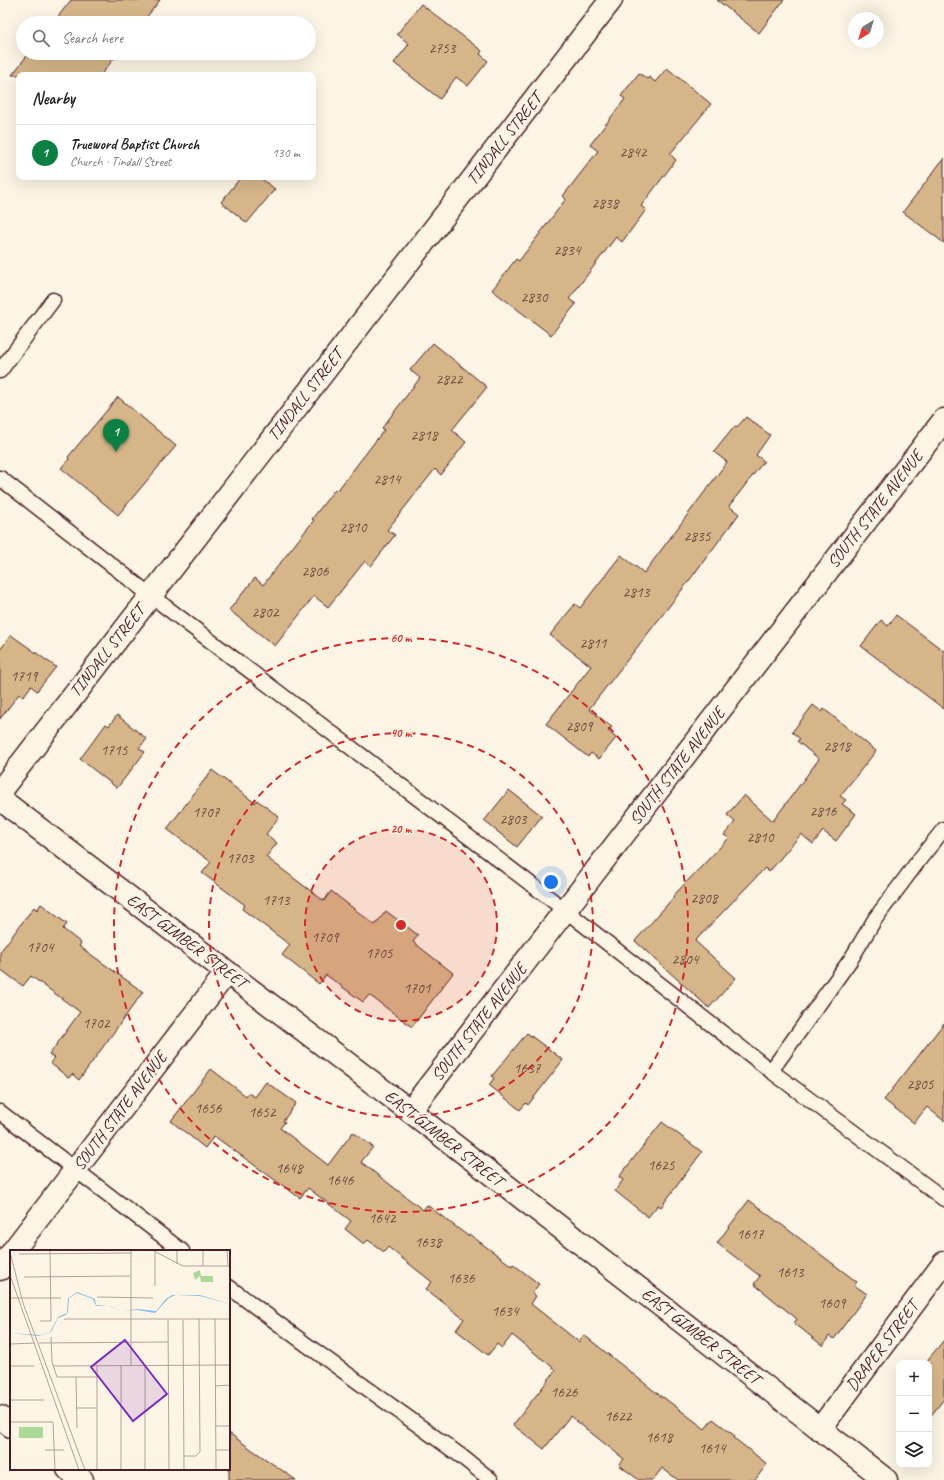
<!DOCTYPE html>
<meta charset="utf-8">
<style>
:root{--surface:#fff;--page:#f6f6f6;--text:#222;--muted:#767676;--line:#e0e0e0;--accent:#0b8043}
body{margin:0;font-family:Caveat,sans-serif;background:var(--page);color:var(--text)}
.controls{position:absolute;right:12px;bottom:12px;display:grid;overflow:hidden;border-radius:8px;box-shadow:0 4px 16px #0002}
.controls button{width:36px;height:36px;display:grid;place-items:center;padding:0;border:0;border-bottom:1px solid var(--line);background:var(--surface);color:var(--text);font:20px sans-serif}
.compass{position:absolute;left:848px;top:12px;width:36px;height:36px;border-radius:50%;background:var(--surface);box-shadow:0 4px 16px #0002;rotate:218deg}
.you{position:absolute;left:551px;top:882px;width:14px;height:14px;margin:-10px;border:3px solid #fff;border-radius:50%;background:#1a73e8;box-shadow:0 0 0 6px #1a73e833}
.badge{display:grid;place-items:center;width:26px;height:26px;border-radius:50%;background:var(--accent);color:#fff;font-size:13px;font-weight:700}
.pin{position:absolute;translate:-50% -33px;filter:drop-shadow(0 1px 2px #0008)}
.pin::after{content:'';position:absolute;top:21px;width:14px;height:12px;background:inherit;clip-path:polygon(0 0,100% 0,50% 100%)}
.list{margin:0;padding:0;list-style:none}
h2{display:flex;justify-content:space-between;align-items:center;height:52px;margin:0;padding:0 16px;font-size:17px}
h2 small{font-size:13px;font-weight:400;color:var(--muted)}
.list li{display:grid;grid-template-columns:26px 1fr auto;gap:12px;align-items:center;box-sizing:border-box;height:56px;padding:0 16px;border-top:1px solid var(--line)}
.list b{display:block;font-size:15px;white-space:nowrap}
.list p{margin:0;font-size:13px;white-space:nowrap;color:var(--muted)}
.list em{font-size:13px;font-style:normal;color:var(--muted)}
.icon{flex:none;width:22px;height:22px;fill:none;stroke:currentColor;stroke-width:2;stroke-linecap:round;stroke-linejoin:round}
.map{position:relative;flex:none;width:944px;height:1480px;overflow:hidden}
.search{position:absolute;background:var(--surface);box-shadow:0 4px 16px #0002;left:16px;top:16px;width:300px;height:44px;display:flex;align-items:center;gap:10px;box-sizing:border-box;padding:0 14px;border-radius:22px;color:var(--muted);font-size:15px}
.panel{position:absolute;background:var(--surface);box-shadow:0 4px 16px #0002;left:16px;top:72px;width:300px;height:108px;border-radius:8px}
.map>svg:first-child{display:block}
.building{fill:#d6b689;stroke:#4a1f2b}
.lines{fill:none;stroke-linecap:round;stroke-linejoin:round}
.service-casing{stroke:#4a1f2b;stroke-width:17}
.minor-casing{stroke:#4a1f2b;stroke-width:25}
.tertiary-casing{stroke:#4a1f2b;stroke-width:25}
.service{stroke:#fcf5e5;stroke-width:14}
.minor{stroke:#fcf5e5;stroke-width:22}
.tertiary{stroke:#fcf5e5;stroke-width:22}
.ring{fill:none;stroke:#d62828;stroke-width:2;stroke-dasharray:7 5}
.labels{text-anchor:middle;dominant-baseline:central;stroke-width:3;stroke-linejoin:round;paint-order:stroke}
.number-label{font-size:15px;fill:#6d4542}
.street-label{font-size:17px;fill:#4a1f2b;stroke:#fcf5e5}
.inset-road{fill:none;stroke:#b59f9b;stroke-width:1}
.view{fill:#7b2cbf;fill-opacity:0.15;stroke:#7b2cbf;stroke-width:2}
.inset-edge{fill:none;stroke:#4a1f2b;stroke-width:2}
.centre{fill:#d62828;stroke:#fcf5e5;stroke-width:2}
.ring-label{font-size:12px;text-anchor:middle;font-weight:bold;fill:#d62828;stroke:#fcf5e5;stroke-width:3;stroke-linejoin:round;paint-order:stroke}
</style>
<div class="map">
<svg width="944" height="1480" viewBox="0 0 944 1480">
<rect width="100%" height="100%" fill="#fcf5e5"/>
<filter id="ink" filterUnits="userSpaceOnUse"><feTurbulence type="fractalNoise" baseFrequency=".025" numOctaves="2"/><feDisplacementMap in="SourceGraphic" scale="8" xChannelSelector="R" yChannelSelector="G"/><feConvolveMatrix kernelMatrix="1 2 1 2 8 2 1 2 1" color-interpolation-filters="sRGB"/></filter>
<g filter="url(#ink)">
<g class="building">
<path d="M 71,0 L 160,0 L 142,23 L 53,23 Z"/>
<path d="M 717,0 L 784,0 L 759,33 Z"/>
<path d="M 421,4 L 482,51 L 480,54 L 488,61 L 468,86 L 456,77 L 440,99 L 394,63 L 409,44 L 397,34 Z"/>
<path d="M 29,53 L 118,53 L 101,75 L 12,75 Z"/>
<path d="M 667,68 L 711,104 L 670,154 L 676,160 L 641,206 L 646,210 L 622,242 L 616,237 L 569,299 L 576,304 L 551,335 L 492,290 L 516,259 L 519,261 L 566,199 L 563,196 L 598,151 L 590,145 L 625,99 L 621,96 L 639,73 L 647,79 L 649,77 L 655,82 Z"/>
<path d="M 944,158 L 944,243 L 903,212 Z"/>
<path d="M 241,177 L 259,177 L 275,189 L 247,223 L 221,202 Z"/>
<path d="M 433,343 L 487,387 L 452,430 L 466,442 L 441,475 L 435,469 L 387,530 L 395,535 L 371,566 L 365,561 L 328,607 L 314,596 L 275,646 L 229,610 L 255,578 L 263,585 L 314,520 L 312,519 L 335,489 L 337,491 L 384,430 L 382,428 L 420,378 L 410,370 Z"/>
<path d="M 118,397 L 176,446 L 118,515 L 61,468 L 69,459 L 68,457 Z"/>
<path d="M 746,417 L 770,435 L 756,455 L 764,461 L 729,506 L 739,514 L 688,582 L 589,709 L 612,727 L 608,731 L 616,738 L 599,759 L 591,753 L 588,757 L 546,724 L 591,666 L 550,635 L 575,604 L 580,608 L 621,555 L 644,573 L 727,462 L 714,452 L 735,426 L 737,427 Z"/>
<path d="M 896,615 L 944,651 L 944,709 L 861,646 L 881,620 L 888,626 Z"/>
<path d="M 11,635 L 56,667 L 37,691 L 31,686 L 23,697 L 19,694 L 0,719 L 0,650 Z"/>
<path d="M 813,705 L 822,712 L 824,709 L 876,751 L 840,796 L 846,800 L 842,804 L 856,814 L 836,841 L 823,831 L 813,844 L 801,834 L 769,872 L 765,868 L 695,941 L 736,978 L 709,1008 L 635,941 L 674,897 L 673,896 L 729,838 L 724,835 L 735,822 L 727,815 L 744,795 L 773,821 L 819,759 L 797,741 L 800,739 L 792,732 Z"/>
<path d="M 117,715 L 147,739 L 139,748 L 145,752 L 117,788 L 80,759 L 106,724 L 109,726 Z"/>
<path d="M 212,770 L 255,803 L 257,800 L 279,817 L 266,834 L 277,843 L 266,857 L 324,901 L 331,891 L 375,925 L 386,911 L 418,935 L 413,942 L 453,973 L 412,1027 L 369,995 L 363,1002 L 326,975 L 319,984 L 282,955 L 290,945 L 242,909 L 245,905 L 202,873 L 211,862 L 167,829 Z"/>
<path d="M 509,790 L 542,816 L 517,847 L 484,821 Z"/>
<path d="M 41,904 L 67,924 L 63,929 L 81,943 L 79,946 L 143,992 L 79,1080 L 72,1074 L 69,1078 L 50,1063 L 54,1058 L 49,1055 L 80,1012 L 31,976 L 23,986 L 0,969 L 0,952 L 34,907 L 37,910 Z"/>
<path d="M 944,1023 L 944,1121 L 927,1107 L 914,1123 L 884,1100 Z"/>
<path d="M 527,1033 L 563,1060 L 528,1105 L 526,1103 L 520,1110 L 489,1085 L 494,1078 L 492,1076 Z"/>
<path d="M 211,1069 L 246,1096 L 248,1093 L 255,1097 L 266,1082 L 296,1103 L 283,1121 L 285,1122 L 280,1128 L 328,1165 L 353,1132 L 373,1147 L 361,1162 L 423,1210 L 427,1205 L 468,1236 L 469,1234 L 512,1266 L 513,1264 L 539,1284 L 532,1293 L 536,1296 L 531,1304 L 579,1342 L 584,1335 L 663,1398 L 663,1397 L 705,1429 L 713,1419 L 735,1436 L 734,1438 L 767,1464 L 755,1480 L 678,1480 L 662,1468 L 653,1480 L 639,1480 L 619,1465 L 624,1459 L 570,1416 L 544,1449 L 513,1425 L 556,1370 L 512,1335 L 502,1348 L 497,1344 L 488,1355 L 456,1330 L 464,1319 L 426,1289 L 432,1282 L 388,1247 L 384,1252 L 368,1240 L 364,1244 L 345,1229 L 351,1221 L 308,1188 L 300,1198 L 214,1136 L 205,1148 L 171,1121 Z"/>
<path d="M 662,1122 L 702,1152 L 661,1207 L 658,1205 L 648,1217 L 615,1191 L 623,1180 L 619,1177 Z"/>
<path d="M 749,1200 L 857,1282 L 854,1285 L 867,1294 L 834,1339 L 829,1336 L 823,1346 L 794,1323 L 797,1319 L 754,1284 L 760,1276 L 717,1243 Z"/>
<path d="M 944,1340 L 944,1399 L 929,1418 L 929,1363 L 925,1363 Z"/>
<path d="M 229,1433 L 251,1449 L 296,1480 L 229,1480 Z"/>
</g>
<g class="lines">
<g class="service-casing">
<g id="service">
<path d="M 0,371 L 53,300"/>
<path d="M 0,478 L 150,595 L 565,910 L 771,1071 L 944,1199"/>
<path d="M 771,1071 L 851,959 L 875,919 L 922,856 L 944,829"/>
<path d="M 0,1112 L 182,1251"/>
<path d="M 229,1287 L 307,1345 L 461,1456 L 491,1480"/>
</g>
</g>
<g class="minor-casing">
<g id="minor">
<path d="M 0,791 L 611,0"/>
<path d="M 0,799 L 227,972"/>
<path d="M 410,1111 L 886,1480"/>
<path d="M 0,1417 L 11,1426"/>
<path d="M 820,1429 L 944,1263"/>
<path d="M 68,1469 L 82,1480"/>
</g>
</g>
<g class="tertiary-casing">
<g id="tertiary">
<path d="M 13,1251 L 227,972 L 410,1111 L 944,420"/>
<path d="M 0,1269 L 11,1254"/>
</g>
</g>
<use href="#service" class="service"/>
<use href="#minor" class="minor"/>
<use href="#tertiary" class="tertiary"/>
</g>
</g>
<circle cx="401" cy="925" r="96" fill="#d62828" fill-opacity=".12"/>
<g class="ring">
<circle cx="401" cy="925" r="96"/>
<circle cx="401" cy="925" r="192"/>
<circle cx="401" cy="925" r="287"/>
</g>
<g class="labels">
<g class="number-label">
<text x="442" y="48">2753</text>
<text x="633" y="152">2842</text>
<text x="605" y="203">2838</text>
<text x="567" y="250">2834</text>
<text x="534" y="297">2830</text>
<text x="449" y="379">2822</text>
<text x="424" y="435">2818</text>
<text x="387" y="479">2814</text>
<text x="353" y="527">2810</text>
<text x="697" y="536">2835</text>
<text x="315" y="571">2806</text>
<text x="636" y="592">2813</text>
<text x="265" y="612">2802</text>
<text x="593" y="643">2811</text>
<text x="24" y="676">1719</text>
<text x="579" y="726">2809</text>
<text x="837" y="746">2818</text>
<text x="114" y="750">1715</text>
<text x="823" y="811">2816</text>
<text x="206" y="812">1707</text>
<text x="513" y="819">2803</text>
<text x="760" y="837">2810</text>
<text x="240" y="858">1703</text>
<text x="704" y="898">2808</text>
<text x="276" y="900">1713</text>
<text x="325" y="937">1709</text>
<text x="40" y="947">1704</text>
<text x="379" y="953">1705</text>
<text x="685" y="959">2804</text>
<text x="417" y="988">1701</text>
<text x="96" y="1023">1702</text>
<text x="527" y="1068">1637</text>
<text x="920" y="1084">2805</text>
<text x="208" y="1108">1656</text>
<text x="262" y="1112">1652</text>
<text x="661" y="1165">1625</text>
<text x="289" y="1168">1648</text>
<text x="340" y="1180">1646</text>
<text x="382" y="1218">1642</text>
<text x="750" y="1234">1617</text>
<text x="428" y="1242">1638</text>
<text x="790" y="1272">1613</text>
<text x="461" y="1278">1636</text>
<text x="832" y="1303">1609</text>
<text x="505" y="1311">1634</text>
<text x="564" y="1392">1626</text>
<text x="618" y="1416">1622</text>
<text x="659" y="1437">1618</text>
<text x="712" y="1448">1614</text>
</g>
<g class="street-label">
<text transform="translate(504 139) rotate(-52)">TINDALL STREET</text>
<text transform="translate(305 395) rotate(-52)">TINDALL STREET</text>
<text transform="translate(875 509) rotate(-52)">SOUTH STATE AVENUE</text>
<text transform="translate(107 651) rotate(-52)">TINDALL STREET</text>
<text transform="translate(677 766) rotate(-52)">SOUTH STATE AVENUE</text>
<text transform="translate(187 941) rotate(37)">EAST GIMBER STREET</text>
<text transform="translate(479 1022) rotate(-52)">SOUTH STATE AVENUE</text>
<text transform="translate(120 1111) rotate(-53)">SOUTH STATE AVENUE</text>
<text transform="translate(444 1138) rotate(38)">EAST GIMBER STREET</text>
<text transform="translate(701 1336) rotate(38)">EAST GIMBER STREET</text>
<text transform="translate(882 1346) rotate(-53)">DRAPER STREET</text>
</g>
</g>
<g transform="translate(10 1250)">
<rect width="220" height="220" fill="#fcf5e5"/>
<path d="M 190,20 L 191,26 L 203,26 L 203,32 L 191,32 L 190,26 L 185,30 L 183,23 ZM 9,177 L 33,177 L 33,188 L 9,188 Z" fill="#acd998"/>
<path d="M 67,42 L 83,48 L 85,49 L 86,55 L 98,56 L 113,61 L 128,59 L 146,61 L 156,49 L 162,45 L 190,45 L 220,54 L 190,46 L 166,45 L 159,48 L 145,63 L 127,60 L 113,61 L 99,56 L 86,56 L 83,49 L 67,43 L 59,48 L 58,62 L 56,65 L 48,68 L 41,82 L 28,86 L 0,83 L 30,85 L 40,82 L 48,67 L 57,63 L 58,48 Z" fill="#87c0e6"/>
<path class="inset-road" d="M 121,0 L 121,115M 142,0 L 173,16 L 220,16M 167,0 L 167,14M 193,0 L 193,16M 217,0 L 218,16M 0,2 L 13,53 L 75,220M 145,2 L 145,36M 9,4 L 121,3M 0,25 L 69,220M 14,27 L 120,26M 87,47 L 143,48M 0,48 L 51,48M 54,69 L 220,69M 205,69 L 206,220M 158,70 L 159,220M 173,70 L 174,220M 30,71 L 41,71 L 40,0M 41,87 L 42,112 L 47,127 L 87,127M 29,93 L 158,92M 0,94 L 25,93M 87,115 L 87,220M 111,115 L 111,220M 135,115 L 135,220M 0,116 L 24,116M 43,116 L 220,115M 66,127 L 67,178M 205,136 L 220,135M 0,150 L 34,150M 66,158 L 87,158M 0,172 L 43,172 L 45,220M 205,176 L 220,176M 35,200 L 54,200M 206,200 L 220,200M 174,206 L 186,206 L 190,202 L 189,69"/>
<path class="view" d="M 115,90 L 157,144 L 123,171 L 81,117 Z"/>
<rect width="220" height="220" class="inset-edge"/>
</g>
<circle cx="401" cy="925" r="6" class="centre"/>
<g class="ring-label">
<text x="401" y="642">60 m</text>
<text x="401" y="737">40 m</text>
<text x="401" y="833">20 m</text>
</g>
</svg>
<div class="controls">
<button>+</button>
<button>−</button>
<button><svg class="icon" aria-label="layers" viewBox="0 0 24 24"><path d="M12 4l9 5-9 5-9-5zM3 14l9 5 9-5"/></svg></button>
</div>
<svg class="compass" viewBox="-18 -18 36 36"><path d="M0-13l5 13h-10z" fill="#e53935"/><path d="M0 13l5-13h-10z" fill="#767676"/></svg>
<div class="you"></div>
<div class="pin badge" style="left:116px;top:452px">1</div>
<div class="search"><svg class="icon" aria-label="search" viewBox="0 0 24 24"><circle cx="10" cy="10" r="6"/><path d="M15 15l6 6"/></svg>Search here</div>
<section class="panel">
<h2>Nearby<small></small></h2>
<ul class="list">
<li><span class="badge">1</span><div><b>Trueword Baptist Church</b><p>Church · Tindall Street</p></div><em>130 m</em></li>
</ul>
</section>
</div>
